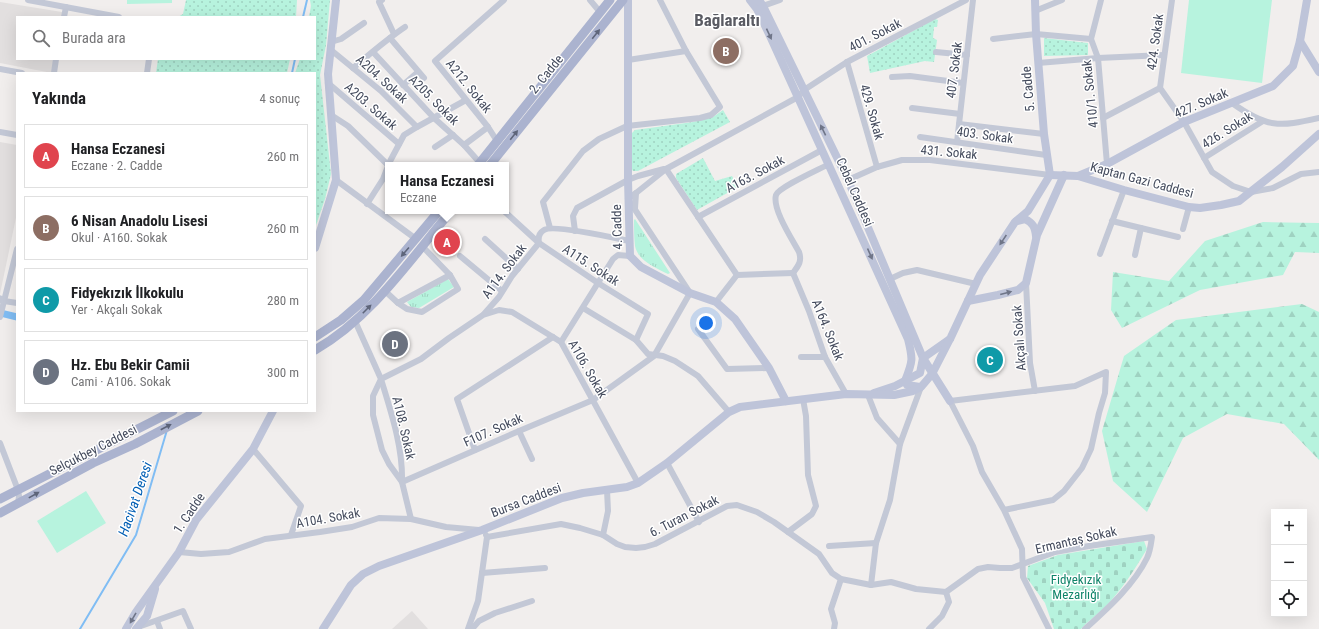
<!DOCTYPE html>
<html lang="tr">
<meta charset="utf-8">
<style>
:root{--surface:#fff;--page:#f6f6f6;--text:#202124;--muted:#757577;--line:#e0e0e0;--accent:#0f766e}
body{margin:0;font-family:"Roboto Condensed",sans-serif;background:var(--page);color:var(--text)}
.controls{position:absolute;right:12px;bottom:12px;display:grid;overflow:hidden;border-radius:0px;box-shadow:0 4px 16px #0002}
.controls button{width:36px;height:36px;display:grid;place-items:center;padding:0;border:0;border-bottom:1px solid var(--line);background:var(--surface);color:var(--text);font:20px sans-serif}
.you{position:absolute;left:706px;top:323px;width:14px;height:14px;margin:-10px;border:3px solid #fff;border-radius:50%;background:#1a73e8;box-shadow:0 0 0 6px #1a73e833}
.badge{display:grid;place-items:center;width:26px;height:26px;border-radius:50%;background:var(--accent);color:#fff;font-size:13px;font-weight:700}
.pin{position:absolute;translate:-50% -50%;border:2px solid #fff;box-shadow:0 1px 4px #0006}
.popup{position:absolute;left:385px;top:162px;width:124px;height:52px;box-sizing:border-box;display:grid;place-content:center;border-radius:0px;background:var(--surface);filter:drop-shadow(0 1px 3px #0005);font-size:13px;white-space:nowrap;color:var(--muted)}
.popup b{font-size:15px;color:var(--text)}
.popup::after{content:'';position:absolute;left:50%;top:100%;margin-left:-8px;border:8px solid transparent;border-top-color:var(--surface)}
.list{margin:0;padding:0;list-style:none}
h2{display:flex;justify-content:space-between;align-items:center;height:52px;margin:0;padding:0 16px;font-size:17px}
h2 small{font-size:13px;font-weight:400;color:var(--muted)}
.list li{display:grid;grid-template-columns:26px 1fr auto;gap:12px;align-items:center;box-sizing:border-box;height:64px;margin:0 8px 8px;padding:0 8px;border:1px solid var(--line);border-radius:0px}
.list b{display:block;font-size:15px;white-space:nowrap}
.list p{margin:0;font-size:13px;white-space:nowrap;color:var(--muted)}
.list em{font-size:13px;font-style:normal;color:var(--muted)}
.icon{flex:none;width:22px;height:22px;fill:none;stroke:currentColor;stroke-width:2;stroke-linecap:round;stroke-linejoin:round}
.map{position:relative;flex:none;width:1319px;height:629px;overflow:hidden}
.search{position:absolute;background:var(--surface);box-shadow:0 4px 16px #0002;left:16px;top:16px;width:300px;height:44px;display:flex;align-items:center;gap:10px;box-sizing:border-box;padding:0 14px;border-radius:0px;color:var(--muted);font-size:15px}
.panel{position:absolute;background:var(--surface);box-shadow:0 4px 16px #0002;left:16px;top:72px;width:300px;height:340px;border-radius:0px}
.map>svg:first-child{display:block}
.education{fill:#e2dfdf}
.grass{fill:url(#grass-tufts)}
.forest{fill:url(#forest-firs)}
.cemetery{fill:url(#cemetery-stones)}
.park{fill:url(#park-dots)}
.garden{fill:#b7f3de}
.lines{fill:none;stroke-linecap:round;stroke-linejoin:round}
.stream{stroke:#80bdf4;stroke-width:2}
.canal{stroke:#80bdf4;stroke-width:7}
.minor{stroke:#c3c8d6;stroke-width:6}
.tertiary{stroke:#c3c8d6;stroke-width:7}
.secondary{stroke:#bec4d9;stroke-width:8}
.primary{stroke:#abb3cf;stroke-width:9}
.oneway{fill:#5e657a}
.oneway2{fill:#6f7588}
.labels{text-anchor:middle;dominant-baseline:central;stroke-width:3;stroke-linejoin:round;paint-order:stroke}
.street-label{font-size:13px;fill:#444b5d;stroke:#fff}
.park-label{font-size:13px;fill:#0f8469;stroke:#fff}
.water-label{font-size:14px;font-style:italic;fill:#005eb4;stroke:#fff}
.district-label{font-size:17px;font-weight:bold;fill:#5a5b63;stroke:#fff}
</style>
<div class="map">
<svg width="1319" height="629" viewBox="0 0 1319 629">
<defs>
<pattern id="grass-tufts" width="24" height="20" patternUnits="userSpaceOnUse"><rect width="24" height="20" fill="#b7f3de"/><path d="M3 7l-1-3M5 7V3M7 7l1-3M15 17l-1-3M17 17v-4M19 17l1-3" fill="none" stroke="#9fd2c1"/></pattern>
<pattern id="forest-firs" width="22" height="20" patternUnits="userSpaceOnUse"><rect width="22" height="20" fill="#b7f3de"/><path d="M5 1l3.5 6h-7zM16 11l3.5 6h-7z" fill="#9fd2c1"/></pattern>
<pattern id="cemetery-stones" width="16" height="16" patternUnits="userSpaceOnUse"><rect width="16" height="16" fill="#b7f3de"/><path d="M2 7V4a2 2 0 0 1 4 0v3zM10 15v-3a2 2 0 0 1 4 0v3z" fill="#9fd2c1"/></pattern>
<pattern id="park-dots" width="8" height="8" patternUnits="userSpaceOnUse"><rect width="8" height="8" fill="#b7f3de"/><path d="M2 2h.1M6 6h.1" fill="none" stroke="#9fd2c1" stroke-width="1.8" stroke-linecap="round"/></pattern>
</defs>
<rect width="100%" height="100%" fill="#f1eeed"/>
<g class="education">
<path d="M 0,2 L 62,12 L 62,17 L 17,17 L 17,59 L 55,59 L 52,73 L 0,63 Z"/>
<path d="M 0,142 L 17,145 L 17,213 L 0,294 Z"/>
<path d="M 412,611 L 428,629 L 392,629 Z"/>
</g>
<g class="grass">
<path d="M 635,219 L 670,273 L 668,274 C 656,268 638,261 635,246 C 634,238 634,229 634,220 Z"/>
<path d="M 448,279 L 454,287 L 419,308 L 411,307 L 407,302 Z"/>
</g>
<g class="forest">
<path d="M 1263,222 L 1319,223 L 1319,253 L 1295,252 L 1283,275 L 1200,290 L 1122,328 L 1111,310 L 1113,272 L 1169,281 L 1205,241 Z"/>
<path d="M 1302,304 L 1319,312 L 1319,460 L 1284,424 L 1227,414 L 1183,438 L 1147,512 L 1113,481 L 1102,431 L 1124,356 L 1176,320 Z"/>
</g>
<path class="cemetery" d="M 1144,541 L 1147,549 C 1135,569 1121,591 1104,608 C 1097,615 1088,621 1081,629 L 1054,629 L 1045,603 L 1027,578 L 1028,566 L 1058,555 Z"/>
<g class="park">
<path d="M 186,0 L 297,0 L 296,17 L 178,17 L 183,14 Z"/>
<path d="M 310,0 L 330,0 L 326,45 L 320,75 L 331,174 L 325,199 L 315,228 L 315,73 L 295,73 L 300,59 L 315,59 L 315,17 L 309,17 L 311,6 Z"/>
<path d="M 935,19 L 938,20 L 937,27 L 934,27 L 933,38 L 937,40 L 934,62 L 925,61 L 870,73 L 867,56 Z"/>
<path d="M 1044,38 L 1088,43 L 1088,55 L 1044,56 Z"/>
<path d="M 158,59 L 290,59 L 287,73 L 156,73 Z"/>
<path d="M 723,110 L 730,122 L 638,171 L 633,171 L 631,168 L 631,134 L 635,130 L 693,122 L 713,117 Z"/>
<path d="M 703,158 L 715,181 L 732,176 L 738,187 L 697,210 L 676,178 L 676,174 Z"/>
</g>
<g class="garden">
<path d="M 127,0 L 172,0 L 172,3 L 127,4 Z"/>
<path d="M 1189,0 L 1272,0 L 1262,83 L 1181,73 Z"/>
<path d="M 86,491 L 106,523 L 57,553 L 37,521 Z"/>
</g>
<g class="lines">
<g class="stream">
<path d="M 303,17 L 307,0"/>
<path d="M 292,73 L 295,59"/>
<path d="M 80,629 L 136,535 L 167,430"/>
</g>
<path class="canal" d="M 0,313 L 17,317"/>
<g class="minor">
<path d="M 28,0 L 119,17"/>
<path d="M 382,0 L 379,2 L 394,34"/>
<path d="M 590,0 L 600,12"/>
<path d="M 1101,0 L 1091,39 L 1098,58 L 1107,164"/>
<path d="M 1172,0 L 1160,88 L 1184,122 L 1212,172 L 1233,186 L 1251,192 L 1273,188 L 1301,174 L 1319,172"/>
<path d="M 760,7 L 780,0"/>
<path d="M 1035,11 L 1062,0"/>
<path d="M 64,17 L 66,7"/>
<path d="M 390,38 L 424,78"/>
<path d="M 993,39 L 1036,34 L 1091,39"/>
<path d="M 331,42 L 341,39 L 364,23"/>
<path d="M 331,50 L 381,91 L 417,127"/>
<path d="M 373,52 L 434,118 L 464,145 L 480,163"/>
<path d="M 936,52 L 967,55"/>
<path d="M 628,60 L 686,51"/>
<path d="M 847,62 L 877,167"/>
<path d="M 1038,63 L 1098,58 L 1164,55"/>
<path d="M 353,68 C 370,54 387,39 405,27"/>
<path d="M 0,69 L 22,73"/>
<path d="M 54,73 L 56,59"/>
<path d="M 147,73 L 149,59"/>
<path d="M 892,77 L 910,76 L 963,83"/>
<path d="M 328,83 L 399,144"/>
<path d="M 403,85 L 418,72"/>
<path d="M 1232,103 C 1267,128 1279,127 1319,118"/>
<path d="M 912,108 L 960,114"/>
<path d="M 331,115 L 348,126 L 388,165"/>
<path d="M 1103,118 L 1160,88"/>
<path d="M 959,124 L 1044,134"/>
<path d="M 0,132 L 17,135"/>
<path d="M 920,137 L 1046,155"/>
<path d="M 497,141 L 488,127 L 435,61 L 504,0"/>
<path d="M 957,142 L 973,0"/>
<path d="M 464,145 L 488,127"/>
<path d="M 435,147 L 453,135"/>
<path d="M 1204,158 L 1263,121"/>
<path d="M 388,165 L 404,135 L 417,127 L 466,100"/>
<path d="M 666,169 L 737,275"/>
<path d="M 336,180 L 416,239"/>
<path d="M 848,180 L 877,167 L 902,160 L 930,160 L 1050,175"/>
<path d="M 636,193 L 628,199 L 690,293 L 654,356 L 593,400 L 519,431 L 402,482 C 403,447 391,412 381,379 L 421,359 L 449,338 L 483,315 L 499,310 L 512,312 L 561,342 L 638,483"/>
<path d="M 367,204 L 383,179 L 388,166"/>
<path d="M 635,208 L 636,193 L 666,169 L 798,97 L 804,90 L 847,62 L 966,0"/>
<path d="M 504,211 L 539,243 L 598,283 L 648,314 L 636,340"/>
<path d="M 698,217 L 822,150"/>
<path d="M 1112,221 L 1178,237"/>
<path d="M 550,228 L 543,202 L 583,151 L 599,139 L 627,126 L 700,118 L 711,115 L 720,107 L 686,51 L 660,0"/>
<path d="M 1183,229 L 1189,207"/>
<path d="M 575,231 L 573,216 L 577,208 L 628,180 L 638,176 L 664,169"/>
<path d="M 485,239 L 518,269"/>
<path d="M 1100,254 L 1124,190"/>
<path d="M 1135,255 L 1141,228"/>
<path d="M 460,256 L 502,291"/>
<path d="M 793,273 C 799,265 802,261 799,252 C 792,239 772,209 776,195 C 779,187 820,169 829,164"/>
<path d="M 793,273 L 809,311 L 825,357 L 846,394"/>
<path d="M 890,279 L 903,273 L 917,270 L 976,284"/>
<path d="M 1026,283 L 1030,363 L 1035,391"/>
<path d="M 385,291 L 398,303 L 450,275"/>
<path d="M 4,301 L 17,303"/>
<path d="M 716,302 L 737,275 L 793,273"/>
<path d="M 398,303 L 407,309 L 422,312 L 458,289 L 450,275 L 422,246"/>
<path d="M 583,308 L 636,340 L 648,354 L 663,356 L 675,361 L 698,376 L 729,412"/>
<path d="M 484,314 L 499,297 L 512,276 L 539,243 C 538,238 539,233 544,230 C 553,224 615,238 629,241"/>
<path d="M 0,317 L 17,249"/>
<path d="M 355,321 L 381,379 L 373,396 L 373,415 L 382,450 L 389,464 L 402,482 L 411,519"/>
<path d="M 698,329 L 727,369 L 769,368"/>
<path d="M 561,342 L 613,259 L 618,255 L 630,256"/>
<path d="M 801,357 L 825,357"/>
<path d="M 868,395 L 877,418 L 900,444"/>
<path d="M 519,431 L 532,459"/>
<path d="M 0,443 L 18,490 L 19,496 L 18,504"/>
<path d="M 253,449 L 301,506 L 291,535"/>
<path d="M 475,450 L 457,399 L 553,337"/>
<path d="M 667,463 L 699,522"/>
<path d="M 1004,510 L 1053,500 L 1064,491 L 1082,468 L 1091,449 L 1099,413 L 1105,393 L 1106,372 L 1075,386 L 950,401 L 973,446 L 982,472 L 1004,510 L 1022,549 L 1023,577 L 1049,629"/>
<path d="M 788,532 L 812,514 L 816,506 L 808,475 L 806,416 L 803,399"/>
<path d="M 603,535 L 608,511 L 607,490"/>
<path d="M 487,537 L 561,524 L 580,528 L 603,535 L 617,544 L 625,547 L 636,548 L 645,547 L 655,544 L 727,506 L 737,505 L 757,512 L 774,522 L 819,554 L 832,573 L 841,579 L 871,585 L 891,582 L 916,589 L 946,592 L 978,569 L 988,567 L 1000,568 L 1012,568 L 1055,552 L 1089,546 L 1152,537 C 1151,544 1150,552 1147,558 C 1134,585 1107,609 1085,629"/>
<path d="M 829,546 L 876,543"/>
<path d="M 179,552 L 201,554 L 229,552 L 265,539 L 320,532 L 352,527 L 379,518 L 411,519 L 446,527 L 479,530"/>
<path d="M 482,573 L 545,568"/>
<path d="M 871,585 L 876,543 L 890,500 L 900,444 L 921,387"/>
<path d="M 157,621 L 160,629"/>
<path d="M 138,627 L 183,611 L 191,629"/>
<path d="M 468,629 L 478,601 L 487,537 L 486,535"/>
<path d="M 472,629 L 479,621 L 495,613 L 532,601"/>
<path d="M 834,629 L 835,623 L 831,609 L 841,579"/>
<path d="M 929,629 L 942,616 L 949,602 L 946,592"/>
</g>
<path class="tertiary" d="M 0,299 L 4,301"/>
<g class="secondary">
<path d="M 628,0 L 628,180 L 630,256 L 641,267 L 690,293 L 716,302 L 735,319 L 769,368 L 786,401"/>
<path d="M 750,0 L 757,9 L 770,36 L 908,339 C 913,359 913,361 905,381 L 907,385 L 920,387"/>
<path d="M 759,0 L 763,6 L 848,180 L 923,358 L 950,401"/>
<path d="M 1035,0 L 1036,34 L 1044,134 L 1050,175"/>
<path d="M 1300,41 L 1319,72"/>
<path d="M 1050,175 L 1078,176 L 1107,164 L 1184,122 L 1273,86 L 1293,66 L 1300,41 L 1307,0"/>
<path d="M 1078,176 L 1124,190 L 1189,207 L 1200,208 L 1221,205 L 1239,201 L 1282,167 L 1319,134"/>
<path d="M 1017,221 L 1025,219 C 1033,223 1035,227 1036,236"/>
<path d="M 315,248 L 336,180 L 328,74 L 336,0"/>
<path d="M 968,301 L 998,295 L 1018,290 L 1026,283 L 1037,235 L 1064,175"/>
<path d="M 874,393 L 895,386 L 920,373 L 923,358 L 950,339"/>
<path d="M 126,629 L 136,612 L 179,552 L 196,520 L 253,449 L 273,411"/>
<path d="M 136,629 L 147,616 L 155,589"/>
<path d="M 323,629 L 351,585 L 363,574 L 379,566 L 482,530 L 562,498 L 583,493 L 627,487 L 638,483 L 667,463 L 729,412 L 740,407 L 846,394 L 894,395 L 913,391 L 921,387 L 932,374 L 951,337 L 980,275 L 1015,222 L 1028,211 L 1050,175"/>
</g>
<g class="primary">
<path d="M 478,165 L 610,0"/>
<path d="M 490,165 L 623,0"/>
<path d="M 315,337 L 341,320 L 364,300 L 439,211"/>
<path d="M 315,350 C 371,318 410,260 451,211"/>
<path d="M 0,499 L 173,411"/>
<path d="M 0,513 L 93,463 L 135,444 L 198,411"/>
</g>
</g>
<defs><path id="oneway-solid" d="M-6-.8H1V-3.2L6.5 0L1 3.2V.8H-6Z"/></defs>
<g class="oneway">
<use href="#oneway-solid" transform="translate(596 34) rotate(-51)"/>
<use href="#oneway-solid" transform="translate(514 135) rotate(-51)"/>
<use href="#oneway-solid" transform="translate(405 252) rotate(131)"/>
<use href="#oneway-solid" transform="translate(367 309) rotate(-45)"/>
<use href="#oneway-solid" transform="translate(166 427) rotate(-28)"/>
<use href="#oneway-solid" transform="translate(34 495) rotate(-29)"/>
</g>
<g class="oneway2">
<use href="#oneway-solid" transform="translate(769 34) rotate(65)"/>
<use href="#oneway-solid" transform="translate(823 130) rotate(-116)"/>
<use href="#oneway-solid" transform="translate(1003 240) rotate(124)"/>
<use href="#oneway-solid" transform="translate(870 254) rotate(66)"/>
<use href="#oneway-solid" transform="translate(1006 293) rotate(-15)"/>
<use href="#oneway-solid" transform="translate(133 618) rotate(120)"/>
</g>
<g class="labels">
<g class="street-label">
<text transform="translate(875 35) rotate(-27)">401. Sokak</text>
<text transform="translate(1155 42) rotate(-82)">424. Sokak</text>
<text transform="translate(954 70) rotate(-83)">407. Sokak</text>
<text transform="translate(546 74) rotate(-51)">2. Cadde</text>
<text transform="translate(382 79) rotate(42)">A204. Sokak</text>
<text transform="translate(469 86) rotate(51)">A212. Sokak</text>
<text transform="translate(1028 89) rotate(-95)">5. Cadde</text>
<text transform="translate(1090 94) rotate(-96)">410/1. Sokak</text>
<text transform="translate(434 100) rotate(45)">A205. Sokak</text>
<text transform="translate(1201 103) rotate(-23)">427. Sokak</text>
<text transform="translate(371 106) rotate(41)">A203. Sokak</text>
<text transform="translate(872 112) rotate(74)">429. Sokak</text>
<text transform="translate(1227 130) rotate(-32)">426. Sokak</text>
<text transform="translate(985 135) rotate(8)">403. Sokak</text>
<text transform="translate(949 152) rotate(5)">431. Sokak</text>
<text transform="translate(755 174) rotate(-28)">A163. Sokak</text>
<text transform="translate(1142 180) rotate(15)">Kaptan Gazi Caddesi</text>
<text transform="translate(855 192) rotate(66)">Cebel Caddesi</text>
<text transform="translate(617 227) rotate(-92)">4. Cadde</text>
<text transform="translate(591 265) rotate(33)">A115. Sokak</text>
<text transform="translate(504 271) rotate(-53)">A114. Sokak</text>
<text transform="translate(828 330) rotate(68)">A164. Sokak</text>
<text transform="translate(1019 338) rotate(-94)">Akçalı Sokak</text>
<text transform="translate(588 369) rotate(60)">A106. Sokak</text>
<text transform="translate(404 428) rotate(77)">A108. Sokak</text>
<text transform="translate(493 430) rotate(-24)">F107. Sokak</text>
<text transform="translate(93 450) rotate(-27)">Selçukbey Caddesi</text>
<text transform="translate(526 500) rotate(-21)">Bursa Caddesi</text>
<text transform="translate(189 513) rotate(-56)">1. Cadde</text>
<text transform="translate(684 516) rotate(-27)">6. Turan Sokak</text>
<text transform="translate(328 518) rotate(-10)">A104. Sokak</text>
<text transform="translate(1076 540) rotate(-13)">Ermantaş Sokak</text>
</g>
<g class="park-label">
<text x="1076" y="579">Fidyekızık<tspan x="1076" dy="15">Mezarlığı</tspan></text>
</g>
<g class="water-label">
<text transform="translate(135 499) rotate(-71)">Hacivat Deresi</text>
</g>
<g class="district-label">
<text x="727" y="20">Bağlaraltı</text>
</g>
</g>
</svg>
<div class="controls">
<button>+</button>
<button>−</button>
<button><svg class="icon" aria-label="locate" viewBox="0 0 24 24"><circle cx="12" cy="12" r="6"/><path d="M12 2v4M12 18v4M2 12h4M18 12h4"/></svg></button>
</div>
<div class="you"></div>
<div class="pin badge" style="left:447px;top:242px;background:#e0444e">A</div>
<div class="popup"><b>Hansa Eczanesi</b>Eczane</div>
<div class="pin badge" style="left:726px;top:51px;background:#8d6e63">B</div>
<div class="pin badge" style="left:990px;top:360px;background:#0f9aa8">C</div>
<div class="pin badge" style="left:395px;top:344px;background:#6b7280">D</div>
<div class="search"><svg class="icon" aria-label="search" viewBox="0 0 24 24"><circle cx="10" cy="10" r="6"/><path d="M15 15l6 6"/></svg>Burada ara</div>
<section class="panel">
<h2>Yakında<small>4 sonuç</small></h2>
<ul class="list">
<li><span class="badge" style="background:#e0444e">A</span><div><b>Hansa Eczanesi</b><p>Eczane · 2. Cadde</p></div><em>260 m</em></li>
<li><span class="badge" style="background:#8d6e63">B</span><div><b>6 Nisan Anadolu Lisesi</b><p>Okul · A160. Sokak</p></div><em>260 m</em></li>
<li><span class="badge" style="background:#0f9aa8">C</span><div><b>Fidyekızık İlkokulu</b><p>Yer · Akçalı Sokak</p></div><em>280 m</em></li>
<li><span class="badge" style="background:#6b7280">D</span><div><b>Hz. Ebu Bekir Camii</b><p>Cami · A106. Sokak</p></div><em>300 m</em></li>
</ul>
</section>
</div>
